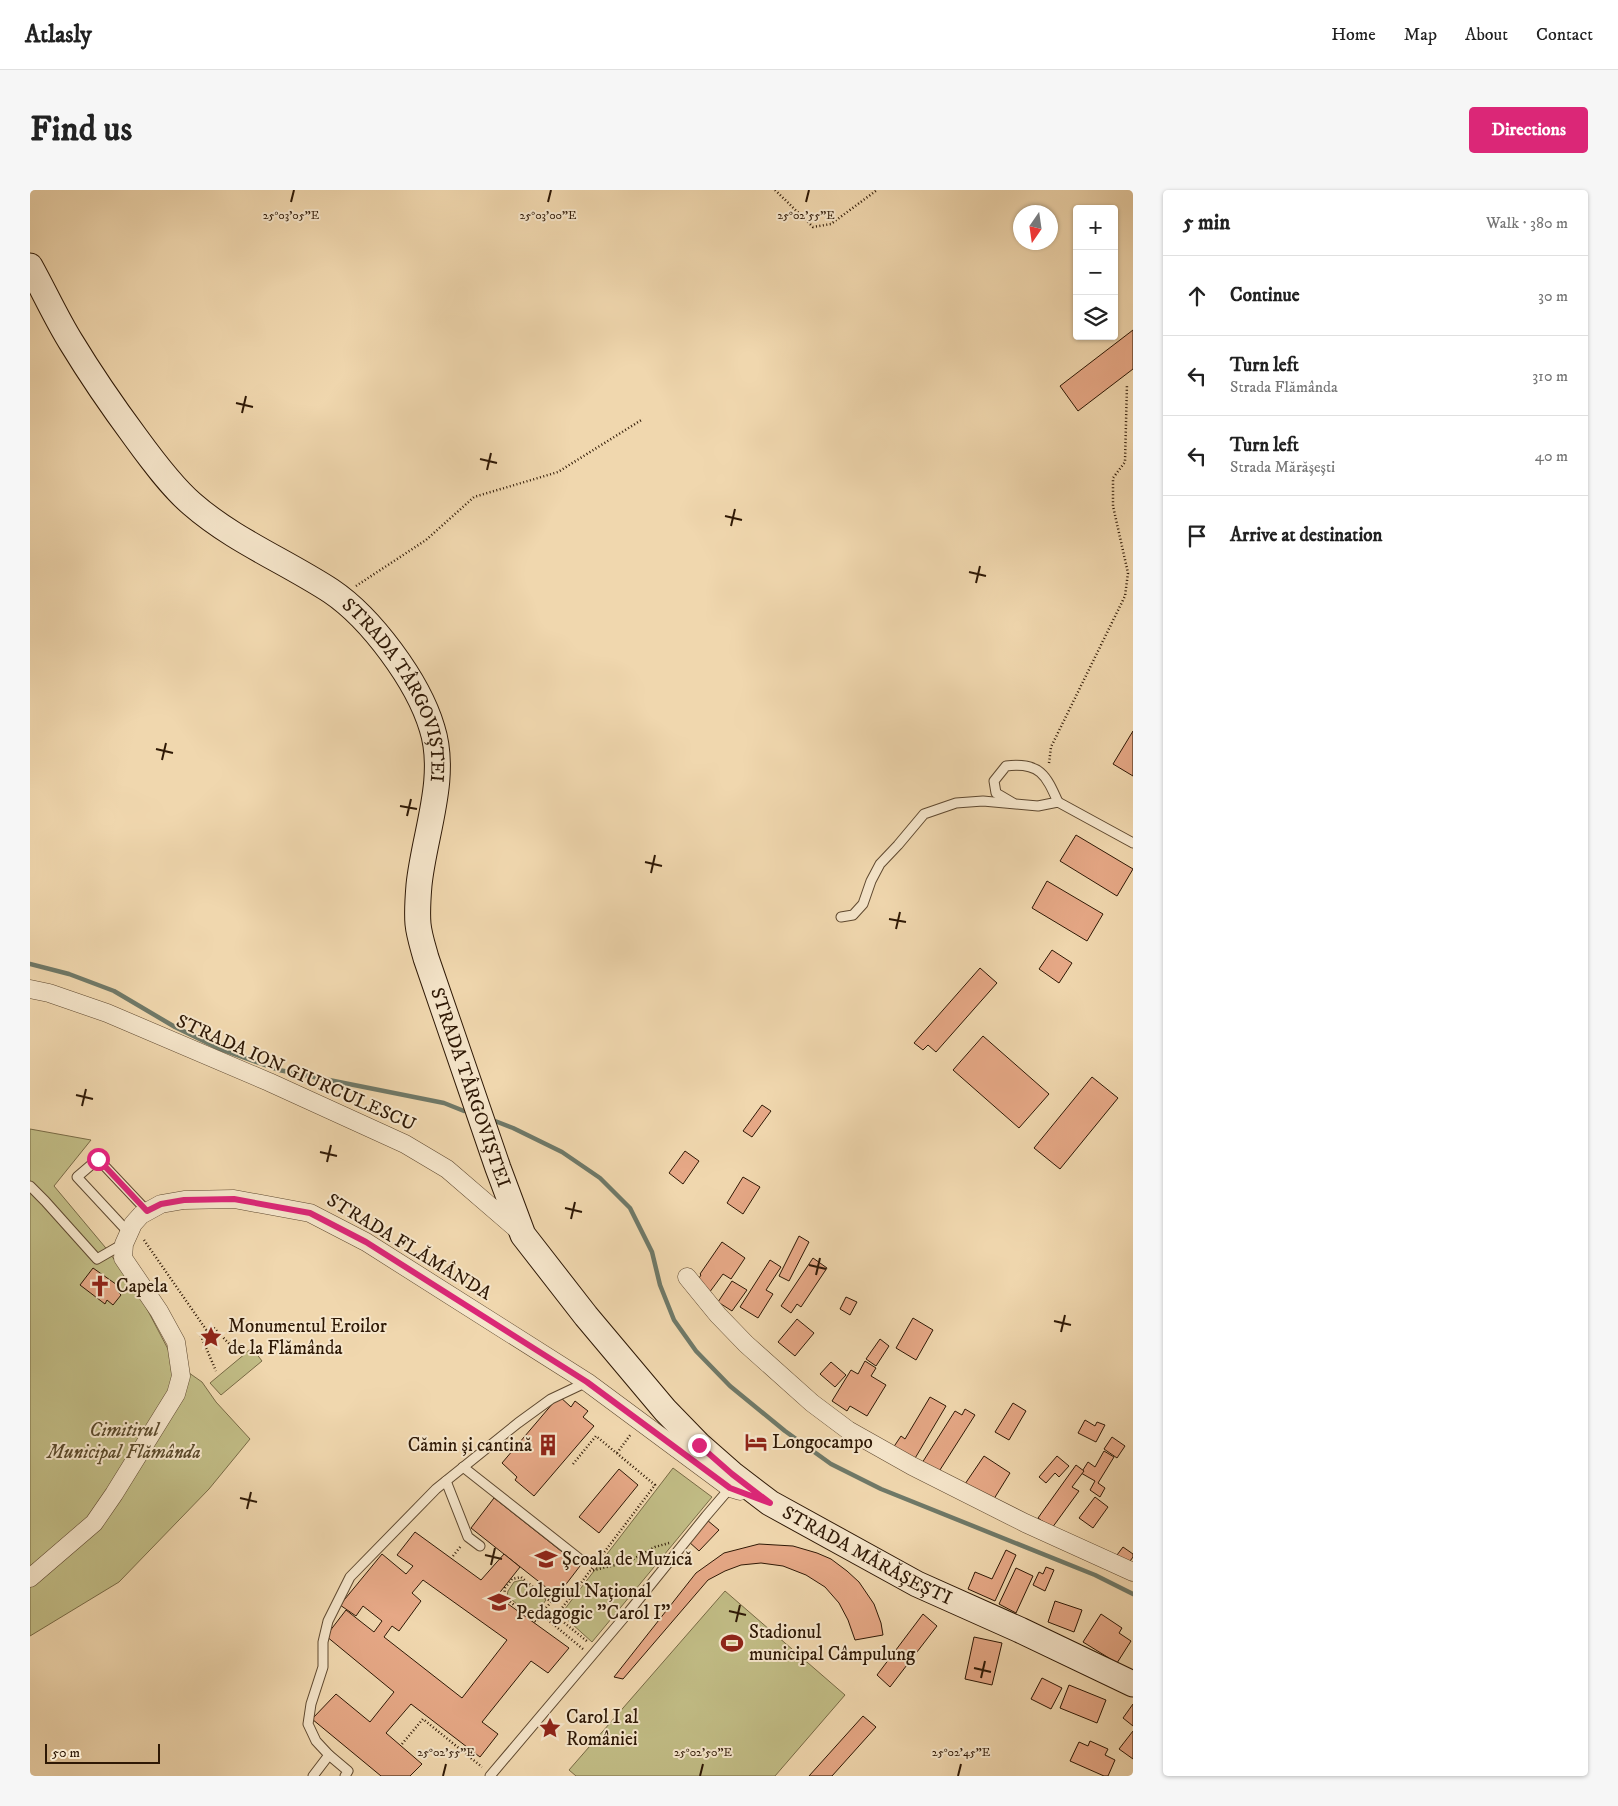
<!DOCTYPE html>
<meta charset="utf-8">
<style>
:root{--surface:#fff;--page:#f6f6f6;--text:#222;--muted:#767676;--line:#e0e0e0;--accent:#db2777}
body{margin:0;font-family:"IM FELL DW Pica",serif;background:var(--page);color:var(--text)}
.controls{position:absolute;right:15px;top:15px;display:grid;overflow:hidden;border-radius:5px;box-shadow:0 1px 4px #0004}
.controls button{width:45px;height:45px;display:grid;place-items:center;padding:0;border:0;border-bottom:1px solid var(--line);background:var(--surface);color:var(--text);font:25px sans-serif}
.compass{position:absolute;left:983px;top:15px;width:45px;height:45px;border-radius:50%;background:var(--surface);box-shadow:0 1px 4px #0004;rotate:193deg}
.scale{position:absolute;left:15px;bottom:12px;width:115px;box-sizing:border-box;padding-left:5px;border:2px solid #2e1805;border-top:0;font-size:14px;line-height:18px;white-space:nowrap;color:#2e1805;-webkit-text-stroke:4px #f5e5ca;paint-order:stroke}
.stop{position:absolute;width:15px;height:15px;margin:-11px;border:4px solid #db2777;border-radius:50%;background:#fff}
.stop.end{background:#db2777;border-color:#fff;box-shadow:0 1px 5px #0008}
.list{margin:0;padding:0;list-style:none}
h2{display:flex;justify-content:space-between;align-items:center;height:65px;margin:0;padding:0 20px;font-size:21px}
h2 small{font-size:16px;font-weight:400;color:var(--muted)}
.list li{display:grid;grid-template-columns:32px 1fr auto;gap:15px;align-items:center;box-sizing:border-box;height:80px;padding:0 20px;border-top:1px solid var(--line)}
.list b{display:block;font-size:19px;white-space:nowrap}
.list p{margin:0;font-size:16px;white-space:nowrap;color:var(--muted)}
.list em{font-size:16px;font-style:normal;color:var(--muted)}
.icon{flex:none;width:28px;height:28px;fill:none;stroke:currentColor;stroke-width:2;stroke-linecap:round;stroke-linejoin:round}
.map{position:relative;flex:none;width:1103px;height:1586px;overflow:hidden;border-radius:5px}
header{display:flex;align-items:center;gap:30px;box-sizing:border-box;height:70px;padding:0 25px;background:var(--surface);border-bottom:1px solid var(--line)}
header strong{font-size:24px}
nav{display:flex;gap:28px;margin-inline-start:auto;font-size:18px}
.intro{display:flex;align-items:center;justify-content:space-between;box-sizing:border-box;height:120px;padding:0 30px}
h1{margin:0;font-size:35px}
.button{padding:12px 22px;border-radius:5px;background:var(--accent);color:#fff;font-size:18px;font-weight:700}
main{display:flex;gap:30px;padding:0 30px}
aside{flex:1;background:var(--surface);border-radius:5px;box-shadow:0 1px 4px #0004}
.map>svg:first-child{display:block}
.green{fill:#c1bc85;stroke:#786a45}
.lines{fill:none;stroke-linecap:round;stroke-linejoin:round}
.stream{stroke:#6f7968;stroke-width:4.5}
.building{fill:#e6a886;stroke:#2e1805;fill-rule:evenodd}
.lane-casing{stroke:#5e482f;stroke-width:11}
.street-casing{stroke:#5e482f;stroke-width:19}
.secondary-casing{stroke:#2e1805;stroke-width:27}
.path{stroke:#2e1805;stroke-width:2.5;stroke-dasharray:1 2.5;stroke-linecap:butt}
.lane{stroke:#f5e5ca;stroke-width:9}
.street{stroke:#f5e5ca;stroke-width:18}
.secondary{stroke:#f5e5ca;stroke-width:25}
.route{stroke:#db2777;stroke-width:6}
.ticks{fill:none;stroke:#2e1805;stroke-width:2}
.labels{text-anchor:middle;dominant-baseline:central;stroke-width:4;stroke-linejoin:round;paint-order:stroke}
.street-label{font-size:19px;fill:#2e1805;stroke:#f5e5ca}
.poi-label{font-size:19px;fill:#2e1805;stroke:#f5e5ca;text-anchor:start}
.park-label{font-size:19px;font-style:italic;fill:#5a492b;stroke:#f5e5ca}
.ticks-label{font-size:12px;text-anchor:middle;fill:#2e1805;stroke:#f5e5ca;stroke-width:4;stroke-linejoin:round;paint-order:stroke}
</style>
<header>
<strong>Atlasly</strong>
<nav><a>Home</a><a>Map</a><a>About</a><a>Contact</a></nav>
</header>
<div class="intro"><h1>Find us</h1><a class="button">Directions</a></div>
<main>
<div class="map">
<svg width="1103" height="1586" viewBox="0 0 1103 1586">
<rect width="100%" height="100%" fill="#f0d7ae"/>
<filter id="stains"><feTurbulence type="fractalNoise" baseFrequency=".004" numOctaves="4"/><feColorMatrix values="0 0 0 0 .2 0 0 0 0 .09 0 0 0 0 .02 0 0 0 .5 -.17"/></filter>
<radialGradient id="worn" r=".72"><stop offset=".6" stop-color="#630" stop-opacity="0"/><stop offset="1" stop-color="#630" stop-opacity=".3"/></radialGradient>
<g class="green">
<path d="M 0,939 L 61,950 L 24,996 L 75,1057 L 107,1100 L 139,1161 L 152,1178 L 172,1192 L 186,1212 L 220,1249 L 179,1299 L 89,1392 L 0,1446 Z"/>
<path d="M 222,1158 L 232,1171 L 191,1205 L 180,1193 Z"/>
<path d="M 643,1278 L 682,1307 L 562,1452 L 531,1424 Z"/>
<path d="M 492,1390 L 516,1410 L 503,1427 L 477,1406 L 478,1401 L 484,1392 Z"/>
<path d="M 695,1401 L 815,1505 L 745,1586 L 546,1586 L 539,1580 Z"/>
</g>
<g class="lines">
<g class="stream">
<path d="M 0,774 L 39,784 L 84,801 L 145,837 L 190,859 L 249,880 L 414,913 L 434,921"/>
<path d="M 465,931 L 483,938 L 532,962 L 570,988 L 600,1018 L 622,1062 L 630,1095 L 644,1130 L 666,1161 L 700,1196 L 755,1241 L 801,1274 L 851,1299 L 1065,1385 L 1103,1404"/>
</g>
</g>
<g class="building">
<path d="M 1103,140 L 1103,179 L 1048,221 L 1030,196 Z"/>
<path d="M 1103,541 L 1103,586 L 1083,574 Z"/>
<path d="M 1046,645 L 1103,679 L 1087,706 L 1030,671 Z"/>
<path d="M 1017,691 L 1073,724 L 1057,751 L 1002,718 Z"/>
<path d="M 1022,760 L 1042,773 L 1029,793 L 1009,779 Z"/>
<path d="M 950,778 L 967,793 L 906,862 L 898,855 L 893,860 L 884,853 Z"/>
<path d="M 953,846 L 1019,904 L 989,938 L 923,880 Z"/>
<path d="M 1062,887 L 1088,908 L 1030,979 L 1004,958 Z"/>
<path d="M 732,915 L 741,921 L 722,947 L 713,941 Z"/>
<path d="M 655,961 L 669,971 L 653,994 L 639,983 Z"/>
<path d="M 713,987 L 730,997 L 713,1024 L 697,1013 Z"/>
<path d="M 769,1046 L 779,1052 L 759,1091 L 749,1086 Z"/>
<path d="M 692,1052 L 715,1068 L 701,1089 L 693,1084 L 679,1103 L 665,1094 L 671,1085 L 670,1084 Z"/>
<path d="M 783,1068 L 797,1078 L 771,1117 L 767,1114 L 761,1123 L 751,1116 Z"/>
<path d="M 740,1070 L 751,1077 L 736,1100 L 743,1104 L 728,1128 L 710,1117 Z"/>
<path d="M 63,1078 L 90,1097 L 87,1101 L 91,1105 L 83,1115 L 77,1110 L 75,1114 L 50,1095 Z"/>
<path d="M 702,1091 L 717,1100 L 702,1121 L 688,1112 Z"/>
<path d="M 816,1107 L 827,1112 L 820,1125 L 810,1119 Z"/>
<path d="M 883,1128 L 903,1140 L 886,1170 L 866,1158 Z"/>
<path d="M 767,1129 L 784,1143 L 765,1166 L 748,1152 Z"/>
<path d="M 850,1149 L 859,1156 L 846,1176 L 836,1169 Z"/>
<path d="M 835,1171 L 846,1178 L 841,1186 L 856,1195 L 837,1226 L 820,1216 L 817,1221 L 802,1211 L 821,1180 L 828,1184 Z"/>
<path d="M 801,1172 L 816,1185 L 805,1197 L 790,1184 Z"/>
<path d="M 529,1206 L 541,1217 L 545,1211 L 558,1221 L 553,1227 L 564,1236 L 504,1306 L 485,1290 L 487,1287 L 472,1273 Z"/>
<path d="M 900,1207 L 916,1216 L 884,1270 L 863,1258 L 871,1246 L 875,1249 Z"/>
<path d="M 983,1213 L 996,1221 L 979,1250 L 965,1242 Z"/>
<path d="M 935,1219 L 945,1225 L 908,1283 L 892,1273 L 925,1221 L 932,1225 Z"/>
<path d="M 1055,1230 L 1065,1236 L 1067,1232 L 1075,1235 L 1066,1252 L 1048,1243 Z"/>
<path d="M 1082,1247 L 1095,1256 L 1087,1268 L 1074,1259 Z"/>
<path d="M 1074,1261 L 1084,1267 L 1068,1293 L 1075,1298 L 1070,1307 L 1060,1300 L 1065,1291 L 1051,1283 L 1058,1272 L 1065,1277 Z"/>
<path d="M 954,1266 L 980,1283 L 962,1312 L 935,1294 Z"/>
<path d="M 1027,1266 L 1039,1276 L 1029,1287 L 1025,1283 L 1016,1293 L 1009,1287 Z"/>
<path d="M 1046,1275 L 1054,1281 L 1042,1297 L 1049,1301 L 1022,1338 L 1008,1328 Z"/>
<path d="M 589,1279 L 608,1295 L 569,1343 L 549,1327 Z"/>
<path d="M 1065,1307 L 1078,1317 L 1063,1338 L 1049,1328 Z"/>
<path d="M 464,1308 L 550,1376 L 527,1406 L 441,1338 Z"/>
<path d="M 677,1330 L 689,1340 L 669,1361 L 658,1351 Z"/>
<path d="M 385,1342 L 451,1390 L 474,1364 L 490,1377 L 467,1406 L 539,1458 L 518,1483 L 501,1471 L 452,1532 L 468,1544 L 450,1567 L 381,1514 L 356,1543 L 392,1574 L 380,1586 L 351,1586 L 282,1529 L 306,1504 L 340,1532 L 364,1502 L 296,1446 L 316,1420 L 344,1442 L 352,1431 L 333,1416 L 326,1426 L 310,1415 L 352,1364 L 376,1384 L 383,1376 L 367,1365 ZM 393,1390 L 477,1450 L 432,1508 L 354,1447 L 362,1436 L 369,1441 L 391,1411 L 382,1403 Z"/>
<path d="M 729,1354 L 763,1356 L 787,1363 L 801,1369 L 817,1381 L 829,1392 L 844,1414 L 851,1433 L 853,1445 L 825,1450 L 818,1430 L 809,1413 L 795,1397 L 776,1385 L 753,1376 L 731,1373 L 711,1375 L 695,1381 L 678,1390 L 593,1489 L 584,1487 L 666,1383 L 694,1363 Z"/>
<path d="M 1093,1357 L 1103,1364 L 1103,1367 L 1095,1378 L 1084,1369 Z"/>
<path d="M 976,1360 L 986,1365 L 965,1411 L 938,1399 L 945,1382 L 962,1389 Z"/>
<path d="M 1016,1377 L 1024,1380 L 1015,1401 L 1003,1395 L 1009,1382 L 1013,1384 Z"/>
<path d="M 986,1378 L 1003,1386 L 986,1423 L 969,1414 Z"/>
<path d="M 1025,1411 L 1052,1420 L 1044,1442 L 1018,1432 Z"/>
<path d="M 893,1424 L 907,1436 L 860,1497 L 847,1485 Z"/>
<path d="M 1071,1424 L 1092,1438 L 1089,1443 L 1101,1451 L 1087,1473 L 1053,1452 Z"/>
<path d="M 944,1447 L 972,1453 L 962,1495 L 935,1489 Z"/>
<path d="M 1012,1488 L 1032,1498 L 1021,1519 L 1001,1509 Z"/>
<path d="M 1039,1495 L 1076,1510 L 1067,1533 L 1030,1518 Z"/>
<path d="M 1103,1514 L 1103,1536 L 1093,1528 Z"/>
<path d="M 833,1526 L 846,1537 L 802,1586 L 779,1586 Z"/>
<path d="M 1103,1541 L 1103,1569 L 1089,1559 Z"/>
<path d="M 1060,1551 L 1078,1559 L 1075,1565 L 1085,1570 L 1078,1586 L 1074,1586 L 1040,1571 L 1049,1552 L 1058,1556 Z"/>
</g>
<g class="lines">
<g class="lane-casing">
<g id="lane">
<path d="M 983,613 L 966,603 L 964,591 L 976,576 C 1010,572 1016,585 1028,612"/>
<path d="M 811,727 L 823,725 L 833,714 L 841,691 L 850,674 L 868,655 L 894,624 L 926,613 L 953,611 L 1008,616 L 1028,612 L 1103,653"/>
<path d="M 0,996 L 15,1011 L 67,1069 L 93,1054"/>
<path d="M 99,1043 L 47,987 L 68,969 L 117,1021"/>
<path d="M 433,1277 L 551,1370"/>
<path d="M 416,1291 L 438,1347 L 450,1356"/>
<path d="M 283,1586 L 299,1565"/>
<path d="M 315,1586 L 318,1581 L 299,1565 L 286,1551 L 278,1534 L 281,1514 L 293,1477 L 293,1452 L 298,1431 L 320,1387 L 406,1299 L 488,1233 L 521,1209 L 557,1192"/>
<path d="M 460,1586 L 597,1424 L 676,1326 L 700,1298"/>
</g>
</g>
<g class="street-casing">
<g id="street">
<path d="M 0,799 L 19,803 L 77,823 L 239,892 L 375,954 L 417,979 L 489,1041"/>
<path d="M 657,1087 L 688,1125 L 716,1154 L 782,1213 L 818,1240 L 882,1276 L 995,1333 L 1103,1382"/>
<path d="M 0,1388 L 64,1333 L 84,1304 L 146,1204 L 151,1186 L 146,1152 L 129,1121 L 93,1068 L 94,1054 L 103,1034 L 111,1025 L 131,1014 L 154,1010 L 204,1009 L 280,1023 L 336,1052 L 557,1192 L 700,1298 L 710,1301"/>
</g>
</g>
<g class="secondary-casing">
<g id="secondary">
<path id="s1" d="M 0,76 C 14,101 26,128 41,152 C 61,185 83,217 106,248 C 122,270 142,297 162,314 C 203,350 255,371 301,401 C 341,428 388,491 402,538 C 418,588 394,645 389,695 C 388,707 387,722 388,734 C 389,745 393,757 396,768 L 468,978 L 493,1045 L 556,1126 L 635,1220 L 669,1255 L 702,1284 L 740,1313 L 887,1394 L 990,1440 L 1103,1494"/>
</g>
</g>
<g class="path">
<path d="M 745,0 L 783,37 L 801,34 L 847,0"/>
<path d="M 326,396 L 396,350 L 444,307 L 528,282 L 613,229"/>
<path d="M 1019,573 L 1021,557 L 1095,406 L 1098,383 L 1083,316 L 1083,288 L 1095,272 L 1097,194"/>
<path d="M 114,1050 L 177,1141 L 183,1137 L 208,1163"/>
<path d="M 177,1141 L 171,1146 L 186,1181"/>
<path d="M 587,1263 L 601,1244"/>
<path d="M 543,1274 L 566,1246 L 625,1295 L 560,1381"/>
<path d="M 423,1366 L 431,1356"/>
<path d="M 526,1426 L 560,1381 L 598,1372 L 625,1357 L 639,1353"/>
<path d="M 553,1459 L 512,1425 L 506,1432 L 474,1407 L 475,1398 L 482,1389 L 491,1387 L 521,1412 L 516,1418 L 558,1452"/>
<path d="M 372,1554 L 393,1529 L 452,1577"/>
</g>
<use href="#lane" class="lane"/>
<use href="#street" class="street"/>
<use href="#secondary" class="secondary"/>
</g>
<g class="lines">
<path class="route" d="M 68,969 L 117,1021 L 131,1014 L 154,1010 L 204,1009 L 280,1023 L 336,1052 L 557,1192 L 700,1298 L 740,1313 L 702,1284 L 669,1255"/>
</g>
<path class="ticks" d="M 261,12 L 264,0M 518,12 L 521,0M 776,12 L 779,0M 206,213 L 223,217M 212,223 L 216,206M 450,269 L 467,273M 457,280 L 461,263M 695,326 L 712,330M 701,336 L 705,319M 939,382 L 956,386M 946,393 L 950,376M 126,559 L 143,563M 132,570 L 136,553M 370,616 L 387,619M 377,626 L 381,609M 615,672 L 632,676M 621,683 L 625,665M 859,729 L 876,732M 866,739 L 870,722M 46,905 L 63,909M 52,916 L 56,899M 290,962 L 307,966M 297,972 L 301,955M 535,1018 L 552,1022M 541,1029 L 545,1012M 779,1075 L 796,1079M 786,1085 L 790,1068M 1024,1131 L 1041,1135M 1031,1142 L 1035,1125M 210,1308 L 227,1312M 217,1319 L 221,1302M 455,1365 L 472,1369M 461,1375 L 465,1358M 699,1421 L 716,1425M 706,1432 L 710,1415M 944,1478 L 961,1482M 951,1488 L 955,1471M 413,1586 L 416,1574M 670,1586 L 673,1574M 928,1586 L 931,1574"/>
<defs>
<g id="church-bare" transform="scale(1.725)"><path d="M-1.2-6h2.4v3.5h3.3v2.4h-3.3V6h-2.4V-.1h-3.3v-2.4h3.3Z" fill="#8f2418" stroke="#f5e5ca" stroke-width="2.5" paint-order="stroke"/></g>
<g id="sight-bare" transform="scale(1.725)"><path d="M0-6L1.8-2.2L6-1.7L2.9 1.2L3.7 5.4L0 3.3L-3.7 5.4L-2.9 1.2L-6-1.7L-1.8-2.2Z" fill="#8f2418" stroke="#f5e5ca" stroke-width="2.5" paint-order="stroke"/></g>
<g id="hotel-bare" transform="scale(1.725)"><path d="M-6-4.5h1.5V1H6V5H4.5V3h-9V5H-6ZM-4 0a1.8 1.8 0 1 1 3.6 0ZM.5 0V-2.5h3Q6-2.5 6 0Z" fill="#8f2418" stroke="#f5e5ca" stroke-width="2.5" paint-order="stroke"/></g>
<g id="building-bare" transform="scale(1.725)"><path d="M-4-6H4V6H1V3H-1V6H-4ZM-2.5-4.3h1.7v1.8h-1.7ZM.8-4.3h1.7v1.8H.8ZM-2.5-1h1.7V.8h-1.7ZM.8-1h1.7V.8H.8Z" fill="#8f2418" stroke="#f5e5ca" stroke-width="2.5" paint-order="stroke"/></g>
<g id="school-bare" transform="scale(1.725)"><path d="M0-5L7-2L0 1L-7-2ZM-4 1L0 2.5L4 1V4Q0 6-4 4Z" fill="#8f2418" stroke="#f5e5ca" stroke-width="2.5" paint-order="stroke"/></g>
<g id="university-bare" transform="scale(1.725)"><path d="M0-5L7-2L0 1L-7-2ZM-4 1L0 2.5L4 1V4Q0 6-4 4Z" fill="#8f2418" stroke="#f5e5ca" stroke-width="2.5" paint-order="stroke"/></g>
<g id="stadium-bare" transform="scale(1.725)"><path d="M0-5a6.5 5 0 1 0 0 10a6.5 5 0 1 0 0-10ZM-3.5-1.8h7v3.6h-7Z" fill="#8f2418" stroke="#f5e5ca" stroke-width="2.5" paint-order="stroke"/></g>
</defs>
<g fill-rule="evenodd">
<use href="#church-bare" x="70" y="1096"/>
<use href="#sight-bare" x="181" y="1147"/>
<use href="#hotel-bare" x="726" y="1252"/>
<use href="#building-bare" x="518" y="1255"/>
<use href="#school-bare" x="516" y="1369"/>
<use href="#university-bare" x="469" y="1412"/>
<use href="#stadium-bare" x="702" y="1453"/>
<use href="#sight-bare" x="520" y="1538"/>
</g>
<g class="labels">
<g class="street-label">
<text stroke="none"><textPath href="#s1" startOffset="576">STRADA TÂRGOVIȘTEI</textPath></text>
<text transform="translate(266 883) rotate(24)">STRADA ION GIURCULESCU</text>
<text stroke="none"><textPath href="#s1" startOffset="996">STRADA TÂRGOVIȘTEI</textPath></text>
<text transform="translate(379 1057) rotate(31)">STRADA FLĂMÂNDA</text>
<text stroke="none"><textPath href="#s1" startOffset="1629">STRADA MĂRĂȘEȘTI</textPath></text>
</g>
<g class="poi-label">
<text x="86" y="1096">Capela</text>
<text x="198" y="1136">Monumentul Eroilor<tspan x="198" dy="22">de la Flămânda</tspan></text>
<text x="742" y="1252">Longocampo</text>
<text x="502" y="1255" text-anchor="end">Cămin și cantină</text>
<text x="532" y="1369">Şcoala de Muzică</text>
<text x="486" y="1401">Colegiul Național<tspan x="486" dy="22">Pedagogic ”Carol I”</tspan></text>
<text x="719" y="1442">Stadionul<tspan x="719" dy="22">municipal Câmpulung</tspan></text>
<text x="536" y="1527">Carol I al<tspan x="536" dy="22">României</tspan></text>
</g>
<g class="park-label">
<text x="94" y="1240">Cimitirul<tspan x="94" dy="22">Municipal Flămânda</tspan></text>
</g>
</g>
<g class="ticks-label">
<text x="261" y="29">25°03'05"E</text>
<text x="518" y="29">25°03'00"E</text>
<text x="776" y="29">25°02'55"E</text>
<text x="416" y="1566">25°02'55"E</text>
<text x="673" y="1566">25°02'50"E</text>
<text x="931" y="1566">25°02'45"E</text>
</g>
<rect width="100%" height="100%" filter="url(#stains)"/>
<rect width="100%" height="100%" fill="url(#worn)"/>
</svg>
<div class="controls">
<button>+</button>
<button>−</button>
<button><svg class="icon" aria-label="layers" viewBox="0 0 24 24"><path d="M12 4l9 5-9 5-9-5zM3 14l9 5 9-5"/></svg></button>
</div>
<svg class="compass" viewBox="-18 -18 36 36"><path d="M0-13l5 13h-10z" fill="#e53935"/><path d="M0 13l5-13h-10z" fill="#767676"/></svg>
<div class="scale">50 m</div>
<div class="stop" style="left:68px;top:969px"></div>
<div class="stop end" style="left:669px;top:1255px"></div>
</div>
<aside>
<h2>5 min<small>Walk · 380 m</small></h2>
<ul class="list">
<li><svg class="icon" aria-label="ahead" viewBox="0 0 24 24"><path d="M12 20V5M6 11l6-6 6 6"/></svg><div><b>Continue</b></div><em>30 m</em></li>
<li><svg class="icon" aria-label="left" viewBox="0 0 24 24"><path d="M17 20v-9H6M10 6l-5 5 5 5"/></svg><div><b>Turn left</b><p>Strada Flămânda</p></div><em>310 m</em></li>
<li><svg class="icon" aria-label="left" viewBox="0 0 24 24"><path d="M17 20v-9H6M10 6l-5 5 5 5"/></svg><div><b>Turn left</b><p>Strada Mărășești</p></div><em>40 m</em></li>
<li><svg class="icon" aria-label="arrive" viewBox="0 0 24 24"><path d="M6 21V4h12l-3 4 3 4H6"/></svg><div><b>Arrive at destination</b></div></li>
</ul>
</aside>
</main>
